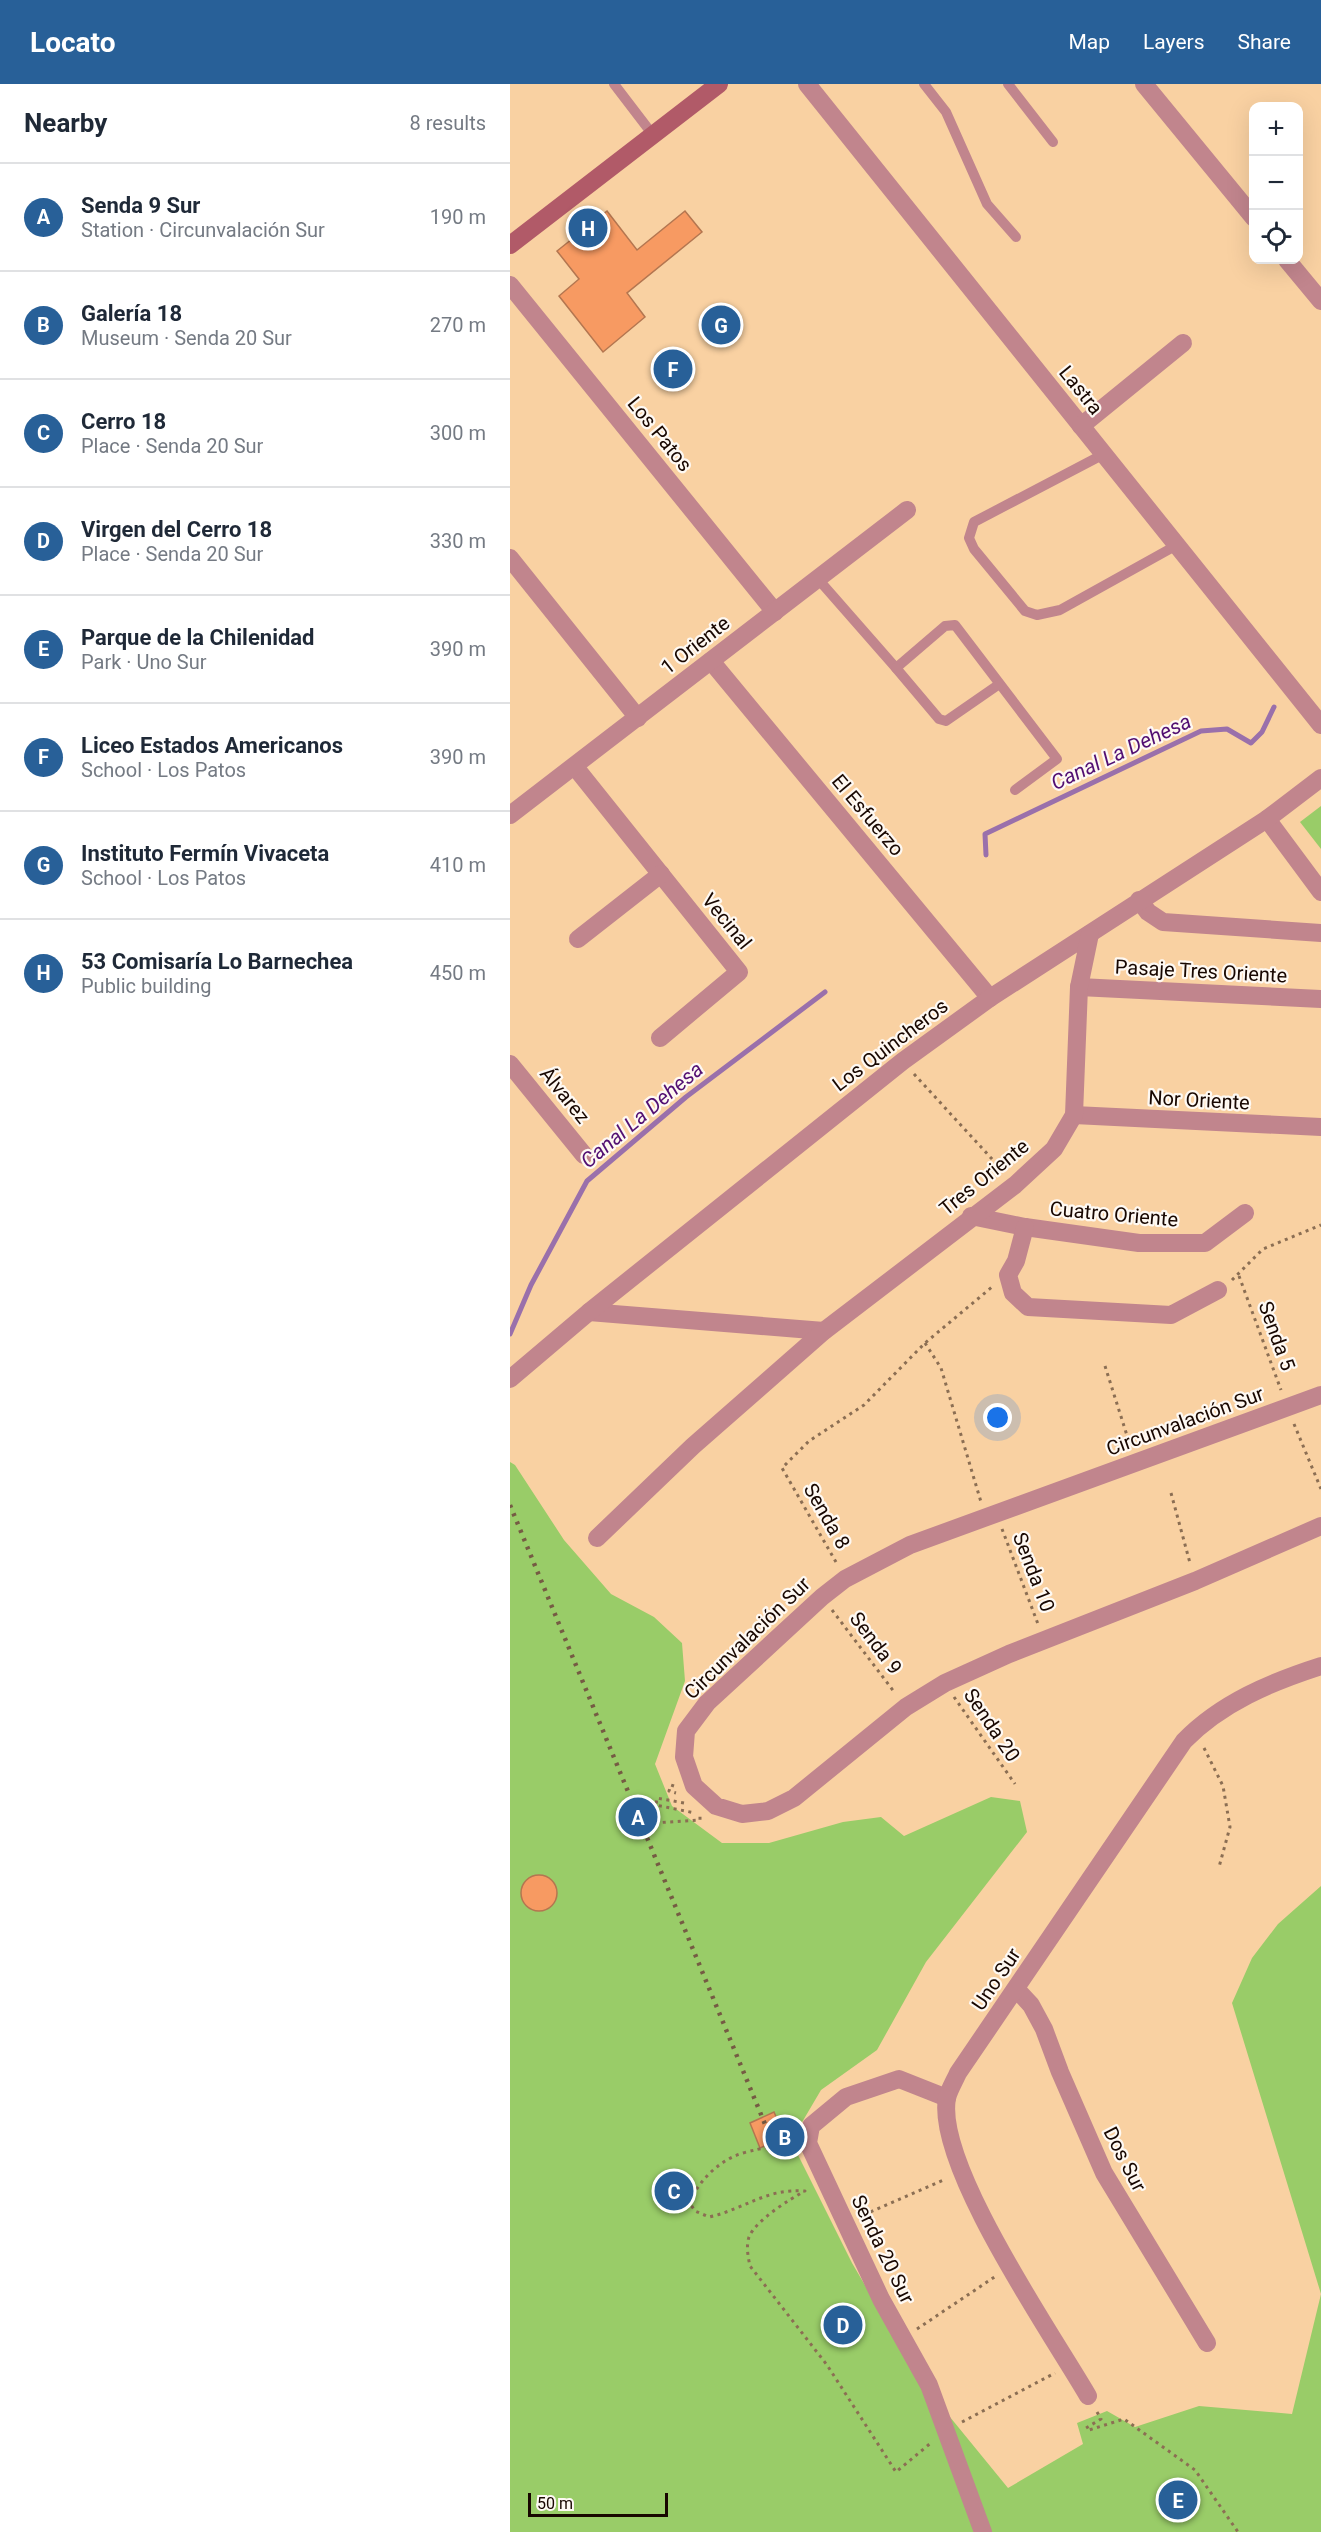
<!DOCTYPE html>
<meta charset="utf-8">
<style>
:root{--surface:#fff;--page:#f6f6f7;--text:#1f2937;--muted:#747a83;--line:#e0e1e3;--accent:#286098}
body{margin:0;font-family:Roboto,sans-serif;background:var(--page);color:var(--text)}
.controls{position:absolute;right:18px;top:18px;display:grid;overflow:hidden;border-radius:12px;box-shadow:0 6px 24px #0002}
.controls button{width:54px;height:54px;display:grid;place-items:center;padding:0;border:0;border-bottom:2px solid var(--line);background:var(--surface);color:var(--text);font:30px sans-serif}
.scale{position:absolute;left:18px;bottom:15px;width:140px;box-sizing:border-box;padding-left:6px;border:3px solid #180700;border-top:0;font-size:16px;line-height:21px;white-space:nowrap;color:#180700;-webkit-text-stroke:4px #fef9f3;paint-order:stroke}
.you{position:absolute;left:488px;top:1334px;width:21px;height:21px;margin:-15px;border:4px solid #fff;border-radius:50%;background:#1a73e8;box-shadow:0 0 0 9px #1a73e833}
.badge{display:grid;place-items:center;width:39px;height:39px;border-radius:50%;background:var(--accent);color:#fff;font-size:20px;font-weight:700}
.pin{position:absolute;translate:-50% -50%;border:3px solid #fff;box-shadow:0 2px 6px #0006}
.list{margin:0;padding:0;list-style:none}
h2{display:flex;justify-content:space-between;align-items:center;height:78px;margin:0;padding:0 24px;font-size:26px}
h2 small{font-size:20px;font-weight:400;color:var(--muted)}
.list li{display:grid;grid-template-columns:39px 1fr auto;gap:18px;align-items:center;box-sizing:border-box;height:108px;padding:0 24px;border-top:2px solid var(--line)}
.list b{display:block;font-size:22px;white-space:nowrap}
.list p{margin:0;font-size:20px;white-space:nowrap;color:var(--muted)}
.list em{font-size:20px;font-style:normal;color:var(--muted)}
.icon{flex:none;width:33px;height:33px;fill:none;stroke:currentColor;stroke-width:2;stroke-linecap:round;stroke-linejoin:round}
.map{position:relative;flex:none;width:811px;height:2448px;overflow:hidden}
header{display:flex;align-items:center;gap:36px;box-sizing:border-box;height:84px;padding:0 30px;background:var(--accent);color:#fff}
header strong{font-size:28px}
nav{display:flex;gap:33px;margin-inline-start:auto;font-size:21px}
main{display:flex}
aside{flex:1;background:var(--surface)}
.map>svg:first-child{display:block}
.green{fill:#99cc68}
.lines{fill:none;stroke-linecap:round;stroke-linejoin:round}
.stream{stroke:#9a70ab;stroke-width:5}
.building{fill:#f79a62;stroke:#b47650;stroke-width:1.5}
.path{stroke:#8b6e53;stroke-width:3;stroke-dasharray:3 4.5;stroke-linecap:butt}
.lane{stroke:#c1858d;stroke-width:10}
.street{stroke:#c1858d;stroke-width:18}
.secondary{stroke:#b15a68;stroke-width:18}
.rail{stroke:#755b43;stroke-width:4.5;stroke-dasharray:3 6;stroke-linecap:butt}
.labels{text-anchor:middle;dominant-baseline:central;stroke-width:4.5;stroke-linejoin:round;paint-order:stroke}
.street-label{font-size:20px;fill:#180700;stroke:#fef9f3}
.water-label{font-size:21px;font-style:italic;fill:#520f72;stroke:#fef9f3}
</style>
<header>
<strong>Locato</strong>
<nav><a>Map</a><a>Layers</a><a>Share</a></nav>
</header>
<main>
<aside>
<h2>Nearby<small>8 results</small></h2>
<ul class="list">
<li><span class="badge">A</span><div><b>Senda 9 Sur</b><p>Station · Circunvalación Sur</p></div><em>190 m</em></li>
<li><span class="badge">B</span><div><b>Galería 18</b><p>Museum · Senda 20 Sur</p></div><em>270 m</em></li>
<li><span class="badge">C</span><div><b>Cerro 18</b><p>Place · Senda 20 Sur</p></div><em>300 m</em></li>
<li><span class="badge">D</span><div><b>Virgen del Cerro 18</b><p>Place · Senda 20 Sur</p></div><em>330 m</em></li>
<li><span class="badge">E</span><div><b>Parque de la Chilenidad</b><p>Park · Uno Sur</p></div><em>390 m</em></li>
<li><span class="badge">F</span><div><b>Liceo Estados Americanos</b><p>School · Los Patos</p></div><em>390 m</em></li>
<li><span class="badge">G</span><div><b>Instituto Fermín Vivaceta</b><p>School · Los Patos</p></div><em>410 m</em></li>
<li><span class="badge">H</span><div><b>53 Comisaría Lo Barnechea</b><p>Public building</p></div><em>450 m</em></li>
</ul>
</aside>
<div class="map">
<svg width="811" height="2448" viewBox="0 0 811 2448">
<rect width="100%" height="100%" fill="#f9d1a2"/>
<g class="green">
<path d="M 811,722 L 811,765 L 790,738 Z"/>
<path d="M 0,1378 L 5,1381 L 54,1456 L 101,1510 L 144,1533 L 172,1559 L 175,1597 L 145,1680 L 162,1722 L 212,1759 L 259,1759 L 333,1738 L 371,1733 L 394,1752 L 481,1713 L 510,1717 L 517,1748 L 416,1878 L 367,1966 L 311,2006 L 281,2057 L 342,2179 L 413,2300 L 498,2404 L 573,2360 L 567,2339 L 597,2327 L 625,2343 L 689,2322 L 782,2330 L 811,2210 L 722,1919 L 742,1874 L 768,1840 L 811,1802 L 811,2448 L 0,2448 Z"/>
</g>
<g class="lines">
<g class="stream">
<path d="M 476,771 L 475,750 L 691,647 L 717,645 L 741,659 L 752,648 L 764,623"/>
<path d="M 0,1250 L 21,1201 L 77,1097 L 176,1013 L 315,908"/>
</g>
</g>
<g class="building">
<path d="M 97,127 L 127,166 L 175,127 L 192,148 L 117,209 L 135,233 L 93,268 L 49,212 L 69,195 L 47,167 Z"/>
<circle cx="29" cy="1809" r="18"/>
<path d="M 264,2028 L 275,2053 L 250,2064 L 240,2039 Z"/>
</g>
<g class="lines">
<g class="path">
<path d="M 404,990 L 493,1087"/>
<path d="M 729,1192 L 771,1306"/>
<path d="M 722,1196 L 753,1165 L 811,1141"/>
<path d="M 415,1259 L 431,1284 L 471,1418"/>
<path d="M 595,1282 L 620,1361"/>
<path d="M 784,1340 L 811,1405"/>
<path d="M 661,1409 L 680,1479"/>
<path d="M 492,1445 L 528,1540"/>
<path d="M 326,1478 L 272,1384 L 299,1357 L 354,1321 L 415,1259 L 482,1203"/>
<path d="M 322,1526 L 385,1609"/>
<path d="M 444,1613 L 505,1700"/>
<path d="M 694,1664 L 713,1702 L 720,1743 L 709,1783"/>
<path d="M 164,1702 L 161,1701 L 159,1707 L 166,1709"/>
<path d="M 131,1714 L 143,1739 L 190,1736 L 190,1732"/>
<path d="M 174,1719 L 147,1714 L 146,1721 L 185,1729"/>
<path d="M 282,2046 C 267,2064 254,2063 233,2069 C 209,2076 190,2096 179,2118 L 185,2127 L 199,2133 C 235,2125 256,2104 295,2107 C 280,2115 246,2136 239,2153 C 236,2162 238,2173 240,2182 L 317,2281 L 386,2388 L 422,2358"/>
<path d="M 356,2143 L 363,2140 L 358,2129 L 436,2095"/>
<path d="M 407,2245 L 486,2192"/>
<path d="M 587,2328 L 591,2335 L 576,2344 L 579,2346 L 614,2335 L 685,2386 L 728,2448"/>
<path d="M 452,2338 L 545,2289"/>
</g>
<g class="lane">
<path d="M 104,0 L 143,51"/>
<path d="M 414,0 L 436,28 L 477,120 L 506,153"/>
<path d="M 498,0 L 543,58"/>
<path d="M 594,370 L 464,438 L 459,454 L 464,465 L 515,527 L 527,531 L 550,526 L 667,461"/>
<path d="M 308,495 L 386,584 L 435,542 L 445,541 L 547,675 L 505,706"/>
<path d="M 386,584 L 429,635 L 436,637 L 488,601"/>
</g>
<g class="street">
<path d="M 297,0 L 811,641"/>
<path d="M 634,0 L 744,134"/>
<path d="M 777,176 L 811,217"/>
<path d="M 0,201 L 265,528"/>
<path d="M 571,342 L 673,259"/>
<path d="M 0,474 L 128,634"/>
<path d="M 201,577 L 480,914"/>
<path d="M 65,683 L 229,888 L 150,954"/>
<path d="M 0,731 L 397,426"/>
<path d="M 757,735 L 811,808"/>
<path d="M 629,816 L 638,828 L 653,838 L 811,849"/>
<path d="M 68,855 L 151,790"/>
<path d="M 569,903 L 811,915"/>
<path d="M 0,980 L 74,1071"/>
<path d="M 564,1031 L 811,1043"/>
<path d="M 461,1132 L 515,1143 L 629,1159 L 695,1159 L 735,1129"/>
<path d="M 515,1143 L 506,1177 L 498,1191 L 503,1209 L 518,1223 L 661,1231 L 708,1206"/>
<path d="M 79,1228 L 314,1247"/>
<path d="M 0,1295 L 79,1228 L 393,977 L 480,914 L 757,735 L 811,694"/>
<path d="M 811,1311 L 400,1461 L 335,1495 L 312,1513 L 197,1619 L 176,1647 L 174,1673 L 184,1702 L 206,1722 L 232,1730 L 258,1727 L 284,1714 L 396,1623 L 435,1599 L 499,1570 L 685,1497 L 811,1442"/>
<path d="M 87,1454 L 183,1362 L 314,1247 L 505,1101 L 544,1065 L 564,1031 L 569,903 L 580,850"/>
<path d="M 507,1906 L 521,1921 L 534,1945 L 550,1988 L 594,2089 L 697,2259"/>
<path d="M 437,2014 L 389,1995 L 336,2013 L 301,2042 L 298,2059 L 371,2215 L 419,2301 L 473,2448"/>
<path d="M 578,2312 C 542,2250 425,2081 437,2014 C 439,2006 445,1996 448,1989 L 674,1657 C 711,1619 761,1598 811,1582"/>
</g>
<path class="secondary" d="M 0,161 L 209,0"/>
<path class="rail" d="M 0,1421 L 257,2045"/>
</g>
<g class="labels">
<g class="street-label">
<text transform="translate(571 306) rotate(51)">Lastra</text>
<text transform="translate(150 350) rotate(51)">Los Patos</text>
<text transform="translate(185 561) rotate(-38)">1 Oriente</text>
<text transform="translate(358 731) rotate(50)">El Esfuerzo</text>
<text transform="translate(217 837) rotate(51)">Vecinal</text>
<text transform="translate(691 887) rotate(3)">Pasaje Tres Oriente</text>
<text transform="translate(380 961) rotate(-37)">Los Quincheros</text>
<text transform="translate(55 1011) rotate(51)">Álvarez</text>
<text transform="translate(689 1016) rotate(3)">Nor Oriente</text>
<text transform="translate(474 1093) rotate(-39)">Tres Oriente</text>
<text transform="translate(604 1130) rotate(5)">Cuatro Oriente</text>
<text transform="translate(767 1252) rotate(70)">Senda 5</text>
<text transform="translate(675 1337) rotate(-20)">Circunvalación Sur</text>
<text transform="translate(317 1432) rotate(60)">Senda 8</text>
<text transform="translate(524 1488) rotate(69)">Senda 10</text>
<text transform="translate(237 1554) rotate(-44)">Circunvalación Sur</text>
<text transform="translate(366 1559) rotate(53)">Senda 9</text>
<text transform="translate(482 1641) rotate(56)">Senda 20</text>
<text transform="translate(486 1895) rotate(-56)">Uno Sur</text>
<text transform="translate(615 2075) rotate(63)">Dos Sur</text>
<text transform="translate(373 2165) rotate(64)">Senda 20 Sur</text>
</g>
<g class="water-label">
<text transform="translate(611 668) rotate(-25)">Canal La Dehesa</text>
<text transform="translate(132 1031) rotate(-40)">Canal La Dehesa</text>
</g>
</g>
</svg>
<div class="controls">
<button>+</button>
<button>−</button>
<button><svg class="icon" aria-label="locate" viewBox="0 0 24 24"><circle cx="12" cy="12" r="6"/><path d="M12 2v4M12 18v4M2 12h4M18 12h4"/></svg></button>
</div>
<div class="scale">50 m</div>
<div class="you"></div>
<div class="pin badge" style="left:128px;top:1733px">A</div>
<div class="pin badge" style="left:275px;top:2053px">B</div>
<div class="pin badge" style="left:164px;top:2107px">C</div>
<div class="pin badge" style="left:333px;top:2241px">D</div>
<div class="pin badge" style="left:668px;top:2416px">E</div>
<div class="pin badge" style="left:163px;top:285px">F</div>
<div class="pin badge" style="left:211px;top:241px">G</div>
<div class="pin badge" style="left:78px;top:144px">H</div>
</div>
</main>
